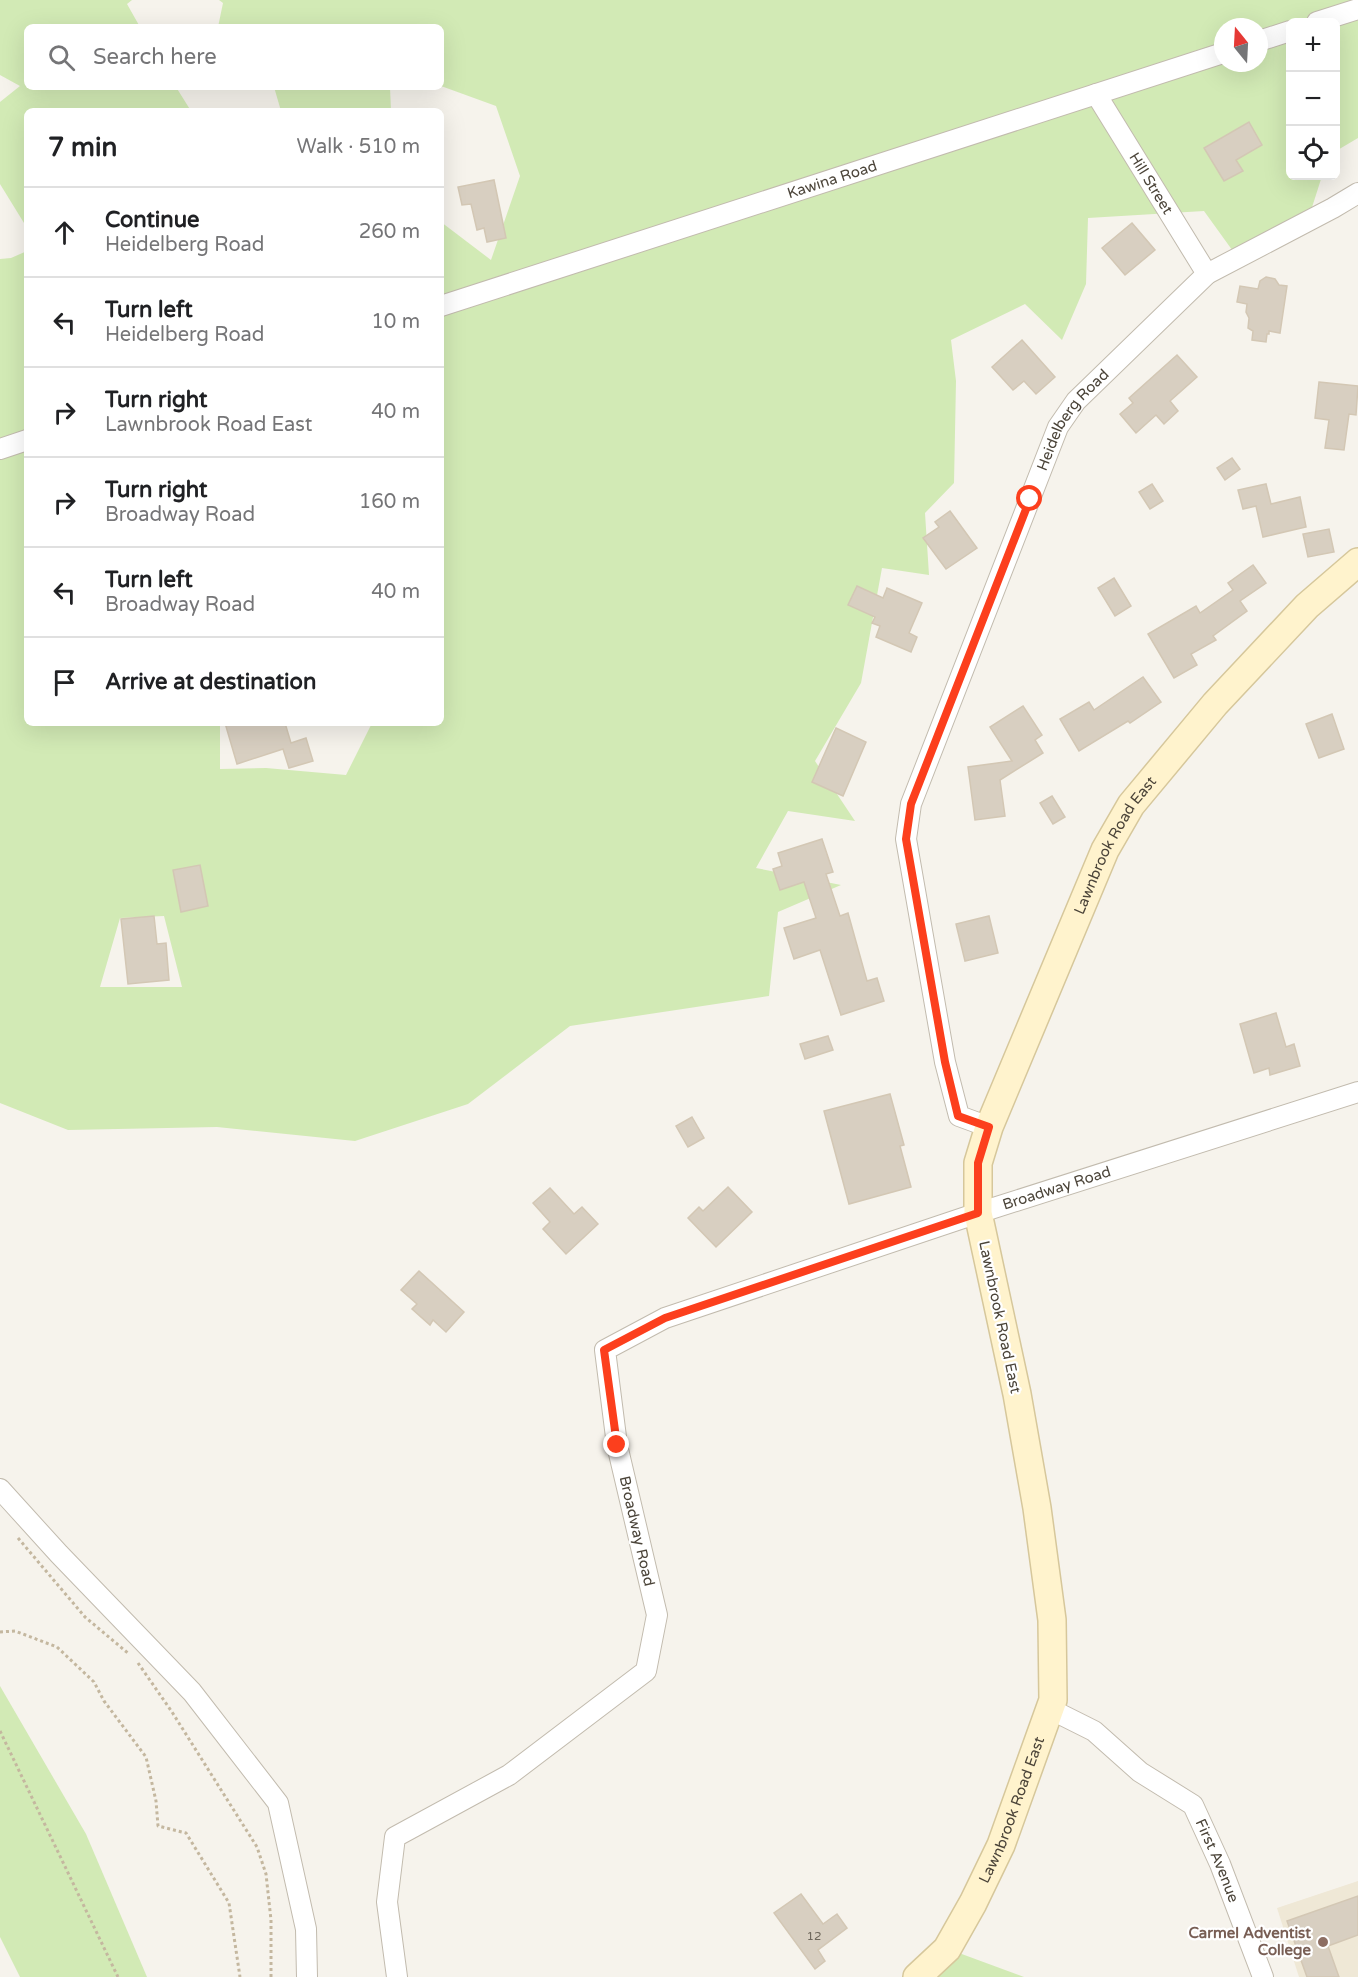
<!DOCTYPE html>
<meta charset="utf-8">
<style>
:root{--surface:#fff;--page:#f2f2f2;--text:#202124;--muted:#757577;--line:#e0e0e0}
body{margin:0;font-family:"Varela Round",sans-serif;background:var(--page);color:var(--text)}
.controls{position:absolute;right:18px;top:18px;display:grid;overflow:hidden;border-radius:9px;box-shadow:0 6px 24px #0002}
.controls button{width:54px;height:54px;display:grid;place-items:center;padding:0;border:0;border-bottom:2px solid var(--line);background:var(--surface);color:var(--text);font:30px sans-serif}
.compass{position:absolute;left:1214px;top:18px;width:54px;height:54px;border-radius:50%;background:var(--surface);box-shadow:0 6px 24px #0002;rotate:342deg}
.stop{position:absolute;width:18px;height:18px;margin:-14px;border:4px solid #fc3f1d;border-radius:50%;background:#fff}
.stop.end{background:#fc3f1d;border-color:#fff;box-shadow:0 2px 6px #0008}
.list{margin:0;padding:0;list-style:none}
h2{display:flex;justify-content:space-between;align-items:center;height:78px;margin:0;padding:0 24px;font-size:26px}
h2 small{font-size:20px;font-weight:400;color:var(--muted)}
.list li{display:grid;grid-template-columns:39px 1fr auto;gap:18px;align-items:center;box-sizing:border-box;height:90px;padding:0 24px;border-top:2px solid var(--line)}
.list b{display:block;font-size:22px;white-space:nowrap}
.list p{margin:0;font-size:20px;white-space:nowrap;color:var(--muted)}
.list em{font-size:20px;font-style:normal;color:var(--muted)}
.icon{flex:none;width:33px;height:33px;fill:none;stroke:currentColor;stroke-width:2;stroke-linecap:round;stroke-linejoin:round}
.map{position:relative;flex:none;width:1358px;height:1977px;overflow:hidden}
.search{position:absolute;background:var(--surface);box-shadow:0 6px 24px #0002;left:24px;top:24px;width:420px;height:66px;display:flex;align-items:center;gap:15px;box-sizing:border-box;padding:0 21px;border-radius:9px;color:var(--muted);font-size:22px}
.panel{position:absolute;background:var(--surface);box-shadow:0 6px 24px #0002;left:24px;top:108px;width:420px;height:618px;border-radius:9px}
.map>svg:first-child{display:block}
.education{fill:#efe8d6}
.green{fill:#d2eab5;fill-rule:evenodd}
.building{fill:#d8cfc1;stroke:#d3c7b4;stroke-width:1.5}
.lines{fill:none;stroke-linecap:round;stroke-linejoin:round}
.street-casing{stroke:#c2bbae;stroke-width:22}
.secondary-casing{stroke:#d6c79b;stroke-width:30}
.path{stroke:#c4b79f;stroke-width:3;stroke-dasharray:3 3;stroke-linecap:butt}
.street{stroke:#fff;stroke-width:20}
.secondary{stroke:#fff3cd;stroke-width:27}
.route{stroke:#fc3f1d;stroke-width:8}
.education-dot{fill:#8d6e63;stroke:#fff;stroke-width:2}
.labels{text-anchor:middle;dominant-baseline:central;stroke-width:4.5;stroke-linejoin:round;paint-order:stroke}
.number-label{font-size:12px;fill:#6e675b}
.street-label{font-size:15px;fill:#4b4439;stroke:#fff}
.education-label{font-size:15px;font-weight:bold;fill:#785e54;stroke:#fff;text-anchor:end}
</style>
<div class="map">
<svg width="1358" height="1977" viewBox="0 0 1358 1977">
<rect width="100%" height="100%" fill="#f6f3ec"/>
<path class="education" d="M 1358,1881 L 1358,1977 L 1299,1977 L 1277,1908 Z"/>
<g class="green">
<path d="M 0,0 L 132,0 L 127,4 L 140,27 L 27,27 L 27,87 L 176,87 L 191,111 L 27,111 L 27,221 L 24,223 L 0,184 L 0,102 L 20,86 L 0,75 Z"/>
<path d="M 219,0 L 1358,0 L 1358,138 L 1336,151 L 1336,22 L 1290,22 L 1290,176 L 1322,176 L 1307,223 L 1235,254 L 1204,211 L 1088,218 L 1086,284 L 1062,340 L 1025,304 L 951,340 L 956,381 L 954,483 L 925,513 L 929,575 L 882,568 L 861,683 L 815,761 L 855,821 L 788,811 L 756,868 L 841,885 L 778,912 L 769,996 L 570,1026 L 468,1104 L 355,1141 L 217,1127 L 68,1130 L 0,1103 L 0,259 L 11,258 L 27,251 L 27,723 L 220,723 L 220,769 L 266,768 L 346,775 L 372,723 L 441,723 L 441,222 L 491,260 L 520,176 L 496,106 L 441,86 L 441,27 L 218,27 L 223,3 ZM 1223,27 L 1259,27 L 1259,63 L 1223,63 ZM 164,916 L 182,987 L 100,987 L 120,918 Z"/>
<path d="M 274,87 L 390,87 L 391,111 L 281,111 Z"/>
<path d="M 0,1686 L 86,1834 L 147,1977 L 20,1977 L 0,1937 Z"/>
<path d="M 959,1953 L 1024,1977 L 934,1977 Z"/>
</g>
<g class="building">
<path d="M 1249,122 L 1262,145 L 1236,160 L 1243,171 L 1224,181 L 1204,148 Z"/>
<path d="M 494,180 L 506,238 L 487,242 L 484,228 L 477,230 L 471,204 L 462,205 L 458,187 Z"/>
<path d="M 1132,223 L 1155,250 L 1125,275 L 1102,248 Z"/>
<path d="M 1266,277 L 1275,279 L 1279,285 L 1287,286 L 1280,333 L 1269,331 L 1269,334 L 1267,334 L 1266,342 L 1252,340 L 1253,331 L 1248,328 L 1249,318 L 1246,312 L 1247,304 L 1237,302 L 1240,286 L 1258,289 L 1260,281 Z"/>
<path d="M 1022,340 L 1055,377 L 1036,394 L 1024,381 L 1013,390 L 992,367 Z"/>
<path d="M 1177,355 L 1197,377 L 1170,401 L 1178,411 L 1164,424 L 1156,415 L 1136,433 L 1120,414 L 1133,403 L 1129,398 Z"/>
<path d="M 1319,382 L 1358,386 L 1356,415 L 1349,414 L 1344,450 L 1325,448 L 1329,420 L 1315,418 Z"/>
<path d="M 1232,458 L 1240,469 L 1225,480 L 1217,468 Z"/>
<path d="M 1152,484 L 1163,501 L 1150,509 L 1139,492 Z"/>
<path d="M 1266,484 L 1271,504 L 1300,497 L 1306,527 L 1263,537 L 1256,506 L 1243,509 L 1238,490 Z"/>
<path d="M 950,511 L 977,548 L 946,569 L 923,538 L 939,527 L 935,522 Z"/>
<path d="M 1329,529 L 1334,552 L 1308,557 L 1303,534 Z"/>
<path d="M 1253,565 L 1266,583 L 1240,601 L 1247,611 L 1213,636 L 1216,640 L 1191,654 L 1197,665 L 1174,678 L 1148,634 L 1196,606 L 1200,613 L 1233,590 L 1228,583 Z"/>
<path d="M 1114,578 L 1131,606 L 1115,616 L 1098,588 Z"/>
<path d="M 857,586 L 883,598 L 887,588 L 922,603 L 909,633 L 917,637 L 911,652 L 876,637 L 880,626 L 872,623 L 875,617 L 848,605 Z"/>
<path d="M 1143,677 L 1161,702 L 1130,723 L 1128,721 L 1079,751 L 1060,719 L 1089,702 L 1094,710 Z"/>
<path d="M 1023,706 L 1042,735 L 1035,740 L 1043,753 L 1000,780 L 1005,816 L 975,820 L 968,767 L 1012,761 L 990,727 Z"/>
<path d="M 1332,714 L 1344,749 L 1319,758 L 1306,724 Z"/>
<path d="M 225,723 L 285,723 L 291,743 L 306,738 L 313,761 L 289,768 L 283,749 L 237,764 Z"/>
<path d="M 836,728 L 866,742 L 843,796 L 812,782 Z"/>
<path d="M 1052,796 L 1065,817 L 1053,824 L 1040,803 Z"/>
<path d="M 822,839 L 833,872 L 826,874 L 840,916 L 848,913 L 867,981 L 877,978 L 884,1001 L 841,1015 L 820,950 L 794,959 L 784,928 L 816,918 L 804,882 L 780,890 L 773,869 L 782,866 L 778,853 Z"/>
<path d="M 200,865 L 208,906 L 181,912 L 173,870 Z"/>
<path d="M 154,916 L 157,944 L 166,943 L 169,980 L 128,984 L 121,919 Z"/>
<path d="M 989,916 L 998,953 L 965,961 L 956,924 Z"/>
<path d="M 1276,1013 L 1286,1047 L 1294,1044 L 1300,1066 L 1270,1075 L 1269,1068 L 1254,1073 L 1240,1024 Z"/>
<path d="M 828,1036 L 833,1050 L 805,1059 L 800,1044 Z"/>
<path d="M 890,1094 L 904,1145 L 900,1146 L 911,1187 L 849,1204 L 824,1111 Z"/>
<path d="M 692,1117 L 704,1138 L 688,1147 L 676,1126 Z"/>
<path d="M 728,1187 L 752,1212 L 716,1247 L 688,1218 L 699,1207 L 703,1211 Z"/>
<path d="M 550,1188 L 574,1214 L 582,1207 L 598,1224 L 566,1254 L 543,1229 L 550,1222 L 533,1203 Z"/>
<path d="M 419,1271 L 464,1312 L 446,1332 L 433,1320 L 430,1325 L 412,1309 L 417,1304 L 401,1290 Z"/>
<path d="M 801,1894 L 823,1924 L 837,1914 L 847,1928 L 818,1950 L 825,1961 L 815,1969 L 774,1913 Z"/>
<path d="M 1358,1896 L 1358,1935 L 1328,1946 L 1339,1977 L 1307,1977 L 1287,1921 Z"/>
</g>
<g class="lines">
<g class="street-casing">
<g id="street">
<path d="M 1317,22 L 1358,9"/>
<path d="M 1259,41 L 1290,31"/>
<path id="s1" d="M 1096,94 L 1207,274"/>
<path id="s2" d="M 441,306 L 1223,53"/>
<path d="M 0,449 L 27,440"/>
<path id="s3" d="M 989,1127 L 959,1116 L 945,1062 L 906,839 L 911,804 L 1058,427 L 1076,401 L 1207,274 L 1333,208 L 1358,193"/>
<path d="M 0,1489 L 59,1554 L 192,1692 L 278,1803 L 306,1929 L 307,1977"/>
<path id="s4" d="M 1050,1709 L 1094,1731 L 1140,1772 L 1193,1805 L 1220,1864 L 1263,1977"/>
<path id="s5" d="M 397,1977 L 387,1902 L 395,1837 L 509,1775 L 646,1671 L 657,1615 L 617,1445 L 605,1350 L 665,1318 L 978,1213 L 1358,1092"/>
</g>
</g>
<g class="secondary-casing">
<g id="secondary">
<path id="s6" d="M 917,1977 L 947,1949 L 973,1903 L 1001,1845 L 1053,1700 L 1052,1620 L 1037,1508 L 1017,1394 L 978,1213 L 978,1163 L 989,1127 L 1105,850 L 1131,805 L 1215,704 L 1307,606 L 1358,562"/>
</g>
</g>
<g class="path">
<path d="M 18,1538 L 85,1617 L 129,1654"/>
<path d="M 0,1632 L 15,1631 L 57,1647 L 94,1682 L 104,1701 L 146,1757 L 156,1801 L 158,1826 L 186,1833 L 229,1903 L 240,1977"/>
<path d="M 138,1663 L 172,1712 L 257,1847 L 266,1874 L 271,1920 L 271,1977"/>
<path d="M 0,1731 L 118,1977"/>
</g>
<use href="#street" class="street"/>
<use href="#secondary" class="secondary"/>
</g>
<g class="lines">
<path class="route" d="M 617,1445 L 604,1350 L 665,1318 L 978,1213 L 978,1163 L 989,1127 L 958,1116 L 945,1062 L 906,839 L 911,804 L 1030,499"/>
</g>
<circle class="education-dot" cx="1323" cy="1942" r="6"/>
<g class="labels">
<g class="number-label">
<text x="814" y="1936">12</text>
</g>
<g class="street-label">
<text stroke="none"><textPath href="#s2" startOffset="411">Kawina Road</textPath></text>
<text stroke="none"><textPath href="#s1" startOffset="105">Hill Street</textPath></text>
<text stroke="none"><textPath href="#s3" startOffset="768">Heidelberg Road</textPath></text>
<text stroke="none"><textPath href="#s6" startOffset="1203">Lawnbrook Road East</textPath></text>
<text stroke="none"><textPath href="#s5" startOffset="1251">Broadway Road</textPath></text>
<text transform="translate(1000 1317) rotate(78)">Lawnbrook Road East</text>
<text transform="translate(637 1531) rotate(77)">Broadway Road</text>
<text stroke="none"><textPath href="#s6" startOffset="195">Lawnbrook Road East</textPath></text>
<text stroke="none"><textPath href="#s4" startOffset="234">First Avenue</textPath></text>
</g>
<g class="education-label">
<text x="1311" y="1933">Carmel Adventist<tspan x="1311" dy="17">College</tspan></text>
</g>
</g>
</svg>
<div class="controls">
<button>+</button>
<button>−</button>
<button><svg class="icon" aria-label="locate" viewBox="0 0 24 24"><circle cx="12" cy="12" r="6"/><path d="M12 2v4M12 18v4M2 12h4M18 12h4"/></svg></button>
</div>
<svg class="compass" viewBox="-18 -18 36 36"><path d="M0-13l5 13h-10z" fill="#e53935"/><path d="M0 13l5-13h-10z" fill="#757577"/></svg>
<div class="stop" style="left:1030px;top:499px"></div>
<div class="stop end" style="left:617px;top:1445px"></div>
<div class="search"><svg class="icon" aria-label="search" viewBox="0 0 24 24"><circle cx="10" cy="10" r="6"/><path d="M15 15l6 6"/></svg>Search here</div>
<section class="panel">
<h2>7 min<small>Walk · 510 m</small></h2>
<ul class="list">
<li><svg class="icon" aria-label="ahead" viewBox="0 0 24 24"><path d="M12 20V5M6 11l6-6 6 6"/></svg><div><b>Continue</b><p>Heidelberg Road</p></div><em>260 m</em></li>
<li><svg class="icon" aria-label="left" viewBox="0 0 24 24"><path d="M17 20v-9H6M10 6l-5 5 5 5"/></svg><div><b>Turn left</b><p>Heidelberg Road</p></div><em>10 m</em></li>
<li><svg class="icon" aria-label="right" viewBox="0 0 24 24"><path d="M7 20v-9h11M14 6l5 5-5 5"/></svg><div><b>Turn right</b><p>Lawnbrook Road East</p></div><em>40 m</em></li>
<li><svg class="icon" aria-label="right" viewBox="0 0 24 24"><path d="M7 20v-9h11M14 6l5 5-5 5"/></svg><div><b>Turn right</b><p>Broadway Road</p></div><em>160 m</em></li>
<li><svg class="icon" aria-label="left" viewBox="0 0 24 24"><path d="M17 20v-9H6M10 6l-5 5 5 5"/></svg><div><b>Turn left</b><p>Broadway Road</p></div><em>40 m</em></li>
<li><svg class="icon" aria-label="arrive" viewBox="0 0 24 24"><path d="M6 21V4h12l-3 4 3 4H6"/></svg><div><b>Arrive at destination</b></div></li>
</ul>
</section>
</div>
